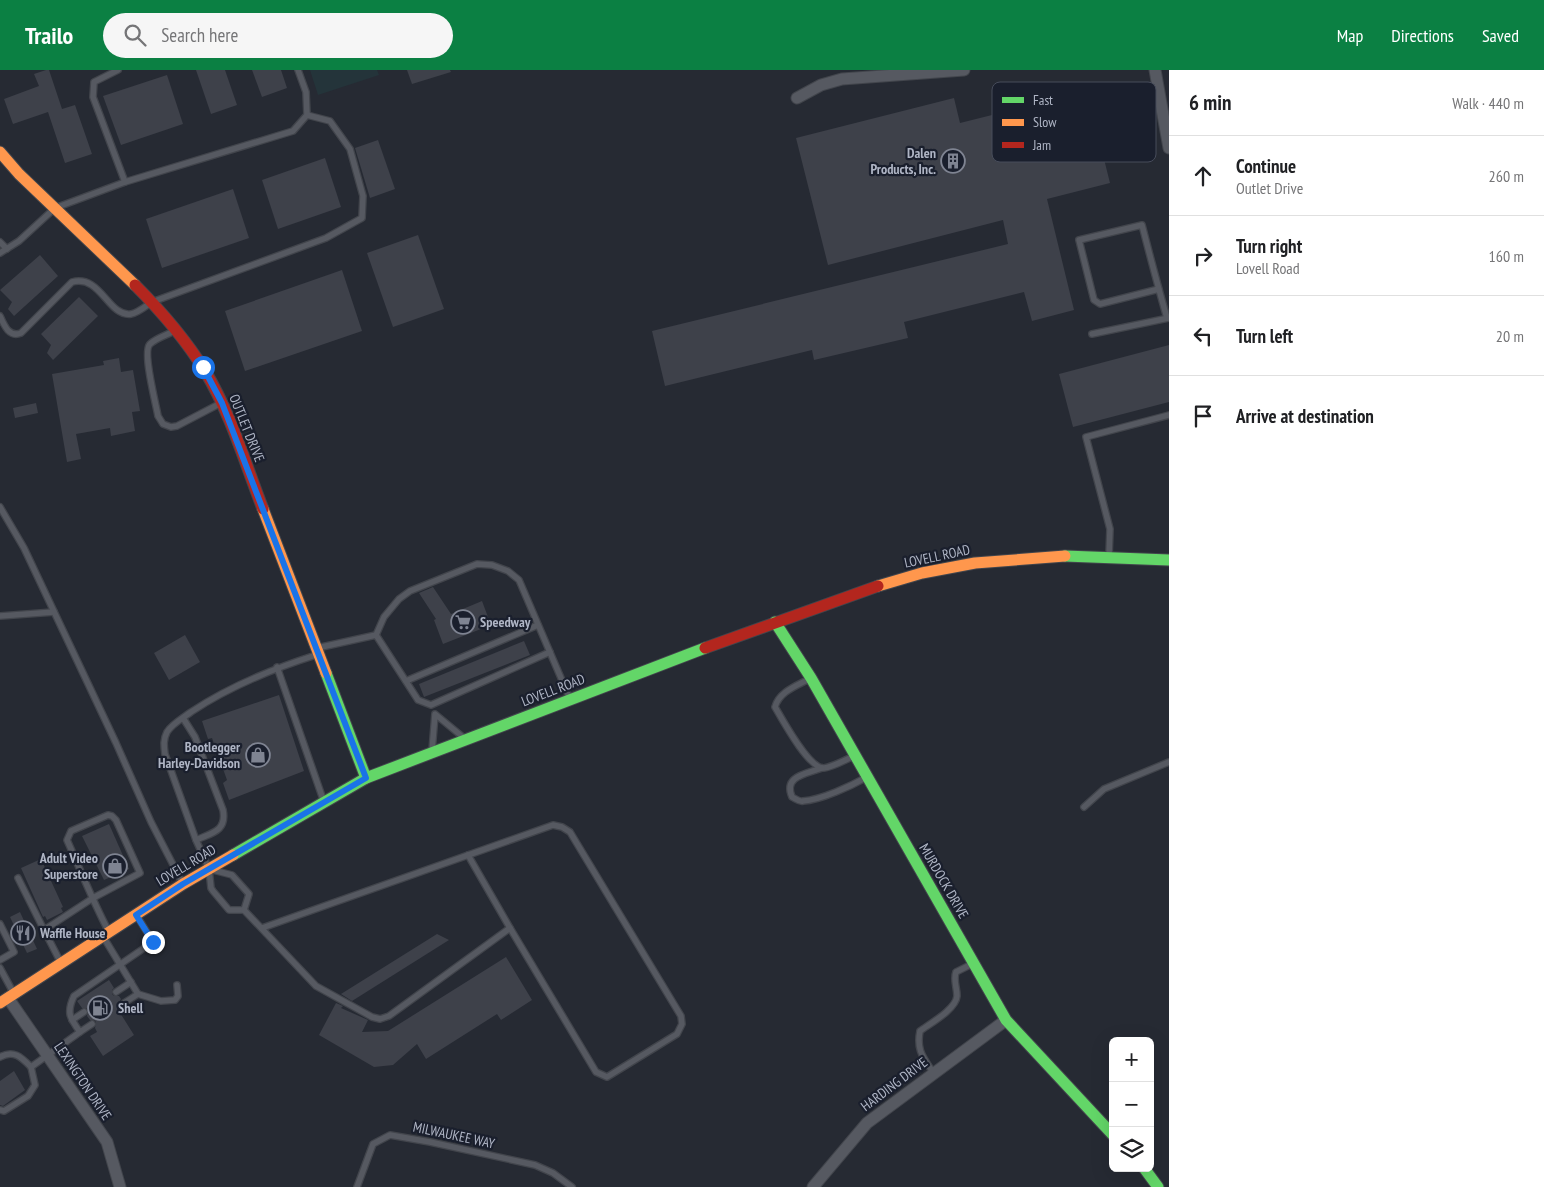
<!DOCTYPE html>
<meta charset="utf-8">
<style>
:root{--surface:#fff;--page:#f6f6f6;--text:#202124;--muted:#757577;--line:#e0e0e0;--accent:#0b8043}
body{margin:0;font-family:"PT Sans Narrow",sans-serif;background:var(--page);color:var(--text)}
.controls{position:absolute;right:15px;bottom:15px;display:grid;overflow:hidden;border-radius:8px;box-shadow:0 5px 20px #0002}
.controls button{width:45px;height:45px;display:grid;place-items:center;padding:0;border:0;border-bottom:1px solid var(--line);background:var(--surface);color:var(--text);font:25px sans-serif}
.stop{position:absolute;width:15px;height:15px;margin:-11px;border:4px solid #1a73e8;border-radius:50%;background:#fff}
.stop.end{background:#1a73e8;border-color:#fff;box-shadow:0 1px 5px #0008}
.list{margin:0;padding:0;list-style:none}
h2{display:flex;justify-content:space-between;align-items:center;height:65px;margin:0;padding:0 20px;font-size:21px}
h2 small{font-size:16px;font-weight:400;color:var(--muted)}
.list li{display:grid;grid-template-columns:32px 1fr auto;gap:15px;align-items:center;box-sizing:border-box;height:80px;padding:0 20px;border-top:1px solid var(--line)}
.list b{display:block;font-size:19px;white-space:nowrap}
.list p{margin:0;font-size:16px;white-space:nowrap;color:var(--muted)}
.list em{font-size:16px;font-style:normal;color:var(--muted)}
.icon{flex:none;width:28px;height:28px;fill:none;stroke:currentColor;stroke-width:2;stroke-linecap:round;stroke-linejoin:round}
.map{position:relative;flex:none;width:1169px;height:1117px;overflow:hidden}
header{display:flex;align-items:center;gap:30px;box-sizing:border-box;height:70px;padding:0 25px;background:var(--accent);color:#fff}
header strong{font-size:24px}
nav{display:flex;gap:28px;margin-inline-start:auto;font-size:18px}
.search{width:350px;height:45px;background:var(--page);display:flex;align-items:center;gap:12px;box-sizing:border-box;padding:0 18px;border-radius:28px;color:var(--muted);font-size:19px}
main{display:flex}
aside{flex:1;background:var(--surface)}
.map>svg:first-child{display:block}
.green{fill:#24343a}
.building{fill:#3e414a}
.lines{fill:none;stroke-linecap:round;stroke-linejoin:round}
.lane-casing{stroke:#42454c;stroke-width:8}
.street-casing{stroke:#42454c;stroke-width:13}
.fast-casing{stroke:#42454c;stroke-width:13}
.slow-casing{stroke:#42454c;stroke-width:13}
.jam-casing{stroke:#42454c;stroke-width:13}
.lane{stroke:#565961;stroke-width:5.5}
.street{stroke:#565961;stroke-width:11}
.fast{stroke:#63d668;stroke-width:11}
.slow{stroke:#ff974d;stroke-width:11}
.jam{stroke:#b3261e;stroke-width:11}
.route{stroke:#1a73e8;stroke-width:6}
.labels{text-anchor:middle;dominant-baseline:central;stroke-width:4.5;stroke-linejoin:round;paint-order:stroke}
.poi-label{font-size:14px;font-weight:bold;fill:#afb5c5;stroke:#1a1f2d;text-anchor:end}
.street-label{font-size:14px;fill:#afb5c5;stroke:#1a1f2d}
.key{fill:#1a1f2d;stroke:#474c5b;stroke-width:1}
.key-label{font-size:14px;fill:#afb5c5}
</style>
<header>
<strong>Trailo</strong>
<div class="search"><svg class="icon" aria-label="search" viewBox="0 0 24 24"><circle cx="10" cy="10" r="6"/><path d="M15 15l6 6"/></svg>Search here</div>
<nav><a>Map</a><a>Directions</a><a>Saved</a></nav>
</header>
<main>
<div class="map">
<svg width="1169" height="1117" viewBox="0 0 1169 1117">
<rect width="100%" height="100%" fill="#262a33"/>
<path class="green" d="M 310,0 L 377,0 L 379,5 L 318,25 Z"/>
<g class="building">
<path d="M 46,0 L 49,0 L 62,39 L 75,35 L 92,84 L 65,93 L 48,42 L 13,54 L 4,29 L 39,16 L 34,4 Z"/>
<path d="M 196,0 L 225,0 L 237,35 L 211,44 Z"/>
<path d="M 252,0 L 281,0 L 287,18 L 262,27 Z"/>
<path d="M 407,0 L 450,0 L 451,2 L 412,14 Z"/>
<path d="M 167,5 L 183,54 L 121,75 L 103,26 Z"/>
<path d="M 1087,21 L 1110,113 L 1047,129 L 1074,240 L 1032,251 L 1024,222 L 904,252 L 908,268 L 814,290 L 812,280 L 665,316 L 652,261 L 1008,174 L 1003,150 L 828,195 L 796,68 L 954,28 L 960,53 Z"/>
<path d="M 378,70 L 395,119 L 370,128 L 355,78 Z"/>
<path d="M 325,88 L 341,137 L 278,159 L 262,110 Z"/>
<path d="M 233,119 L 249,168 L 162,198 L 146,149 Z"/>
<path d="M 418,165 L 444,239 L 393,257 L 367,183 Z"/>
<path d="M 40,185 L 58,206 L 14,246 L 8,239 L 12,232 L 0,220 Z"/>
<path d="M 342,200 L 362,261 L 245,301 L 225,241 Z"/>
<path d="M 79,227 L 98,246 L 53,290 L 47,283 L 51,275 L 41,264 Z"/>
<path d="M 1169,275 L 1169,332 L 1073,357 L 1059,304 Z"/>
<path d="M 119,288 L 121,302 L 133,300 L 140,341 L 132,342 L 135,361 L 111,366 L 110,358 L 76,364 L 81,389 L 67,392 L 52,304 L 104,295 L 103,291 Z"/>
<path d="M 36,333 L 38,343 L 15,348 L 13,338 Z"/>
<path d="M 433,517 L 451,544 L 482,531 L 491,555 L 443,574 L 434,550 L 436,549 L 419,523 Z"/>
<path d="M 185,565 L 200,592 L 169,610 L 154,583 Z"/>
<path d="M 524,571 L 530,585 L 424,627 L 419,614 Z"/>
<path d="M 279,625 L 304,701 L 229,730 L 223,713 L 227,710 L 212,668 L 208,669 L 202,651 Z"/>
<path d="M 109,754 L 129,799 L 104,810 L 82,766 Z"/>
<path d="M 41,789 L 63,837 L 61,838 L 63,842 L 47,850 L 45,846 L 43,847 L 21,798 Z"/>
<path d="M 20,842 L 37,879 L 27,883 L 10,847 Z"/>
<path d="M 437,864 L 449,870 L 352,931 L 341,924 Z"/>
<path d="M 506,887 L 532,930 L 501,950 L 497,944 L 426,989 L 417,974 L 393,995 L 374,997 L 319,965 L 336,933 L 343,936 L 341,938 L 368,950 L 362,962 L 388,961 Z"/>
<path d="M 109,910 L 114,918 L 112,920 L 112,924 L 114,926 L 119,926 L 121,929 L 119,933 L 121,936 L 117,938 L 134,965 L 103,986 L 90,966 L 97,962 L 95,958 L 96,952 L 94,950 L 90,950 L 87,946 L 88,940 L 86,938 L 82,938 L 77,931 Z"/>
<path d="M 14,1001 L 25,1020 L 3,1036 L 0,1035 L 0,1011 Z"/>
</g>
<g class="lines">
<g class="lane-casing">
<g id="lane">
<path d="M 118,0 L 94,12 L 93,27 L 125,112"/>
<path d="M 0,172 L 7,179"/>
<path d="M 0,183 L 19,171 L 55,138 L 125,112 L 293,61 L 307,45 L 306,22 L 298,0"/>
<path d="M 1159,219 L 1100,234 L 1094,230 L 1079,170 L 1142,155 C 1150,186 1158,217 1167,248"/>
<path d="M 0,246 C 4,255 9,268 21,263 L 72,212 C 101,204 108,247 131,244 C 138,243 146,236 152,232 L 326,168 L 362,148 L 363,126 L 350,79 L 330,51 L 307,45"/>
<path d="M 174,261 C 167,265 156,268 150,274 C 142,281 156,334 158,346 L 163,354 L 171,357 L 177,356 L 221,333"/>
<path d="M 1092,264 L 1169,248"/>
<path d="M 0,437 L 24,478 L 116,673 L 151,752 L 183,814"/>
<path d="M 1109,486 L 1110,459 L 1086,367 L 1169,345"/>
<path d="M 0,546 L 54,542"/>
<path d="M 376,565 L 418,630 L 431,635 L 550,582"/>
<path d="M 317,578 L 376,565 L 384,547 L 399,529 L 410,521 L 477,494 L 492,495 L 508,501 L 519,510 L 570,629"/>
<path d="M 277,597 L 324,732"/>
<path d="M 809,609 C 796,616 779,622 775,637 C 782,649 809,699 824,698 C 833,697 845,690 854,686"/>
<path d="M 406,611 L 538,555"/>
<path d="M 183,648 L 195,667 L 223,740 C 227,761 212,763 196,770"/>
<path d="M 432,681 L 435,644 L 464,668"/>
<path d="M 822,698 C 806,704 783,706 792,727 C 796,729 799,732 803,731 C 821,730 851,716 867,707"/>
<path d="M 1084,737 L 1104,719 L 1169,692"/>
<path d="M 468,785 L 510,858"/>
<path d="M 209,799 L 196,770 L 165,684 C 164,676 163,670 167,662 C 172,654 183,648 191,642 C 230,616 272,599 316,585"/>
<path d="M 209,799 L 232,805 L 249,824 L 244,840 L 229,840 L 213,821 L 211,818 Z"/>
<path d="M 18,808 L 44,860 L 93,828 L 140,803 L 116,750 L 112,746 L 108,745 L 71,761 L 67,770 C 81,801 93,832 109,862"/>
<path d="M 244,840 L 316,916 L 372,947 L 380,949 L 389,946 L 510,858 L 596,1002 L 607,1007 L 677,964 L 682,954 L 681,946 L 570,762 L 562,757 L 553,755 L 262,858"/>
<path d="M 0,854 L 14,882 L 0,890"/>
<path d="M 44,860 L 61,893"/>
<path d="M 104,868 L 138,924 L 161,931 L 175,930 L 178,926 L 177,915"/>
<path d="M 0,898 L 13,922"/>
<path d="M 116,922 L 131,912"/>
<path d="M 124,933 L 138,924"/>
<path d="M 72,950 L 84,942"/>
<path d="M 80,962 L 92,954"/>
<path d="M 0,987 C 14,979 22,988 31,997 L 80,962 C 70,948 66,943 74,926 L 153,872 L 137,846"/>
<path d="M 934,1004 C 924,988 916,981 920,961 C 931,953 956,939 957,926 C 957,917 953,910 956,902 L 972,894"/>
<path d="M 0,1040 L 4,1041 L 28,1026 L 35,1015 L 31,997"/>
<path d="M 357,1117 L 373,1074 L 390,1065 L 430,1072 L 535,1095 L 553,1103 L 572,1117"/>
</g>
</g>
<g class="street-casing">
<g id="street">
<path d="M 1155,0 L 1169,78"/>
<path d="M 797,28 L 821,15 L 842,9 L 964,0"/>
<path d="M 8,928 L 107,1072 L 120,1117"/>
<path d="M 813,1117 L 867,1053 L 1006,950"/>
</g>
</g>
<g class="fast-casing">
<g id="fast">
<path d="M 1065,486 L 1169,490"/>
<path d="M 775,552 L 811,608 L 1006,950 L 1113,1065"/>
<path d="M 326,603 L 366,708"/>
<path d="M 233,785 L 366,708 L 705,578"/>
<path d="M 1144,1098 L 1158,1117"/>
</g>
</g>
<g class="slow-casing">
<g id="slow">
<path d="M 0,82 L 19,104 L 135,215"/>
<path d="M 263,439 L 326,603"/>
<path d="M 878,516 L 922,503 L 975,493 L 1065,486"/>
<path d="M 0,933 L 183,814 L 233,785"/>
</g>
</g>
<g class="jam-casing">
<g id="jam">
<path d="M 135,215 C 161,241 186,270 205,301 C 231,344 245,393 263,439"/>
<path d="M 705,578 L 878,516"/>
</g>
</g>
<use href="#lane" class="lane"/>
<use href="#street" class="street"/>
<use href="#fast" class="fast"/>
<use href="#slow" class="slow"/>
<use href="#jam" class="jam"/>
</g>
<g class="lines">
<path class="route" d="M 153,872 L 136,845 L 183,814 L 366,708 L 222,333 L 203,297"/>
</g>
<defs>
<g id="building-ring" transform="scale(1.25)"><circle r="9.5" fill="#1a1f2d" stroke="#7f8492" stroke-width="1.5"/><path d="M-4-6H4V6H1V3H-1V6H-4ZM-2.5-4.3h1.7v1.8h-1.7ZM.8-4.3h1.7v1.8H.8ZM-2.5-1h1.7V.8h-1.7ZM.8-1h1.7V.8H.8Z" fill="#7f8492"/></g>
<g id="supermarket-ring" transform="scale(1.25)"><circle r="9.5" fill="#1a1f2d" stroke="#7f8492" stroke-width="1.5"/><path d="M-6-5.5h2.5l.6 2H6L4.5 2H-2.5L-4.4-4H-6ZM-1.5 3.2a1.3 1.3 0 1 0 .1 0ZM3 3.2a1.3 1.3 0 1 0 .1 0Z" fill="#7f8492"/></g>
<g id="shop-ring" transform="scale(1.25)"><circle r="9.5" fill="#1a1f2d" stroke="#7f8492" stroke-width="1.5"/><path d="M-5-2.5h2.3a2.7 3.5 0 0 1 5.4 0H5L5.5 6h-11ZM-1.5-2.5h3a1.5 2.3 0 0 0-3 0Z" fill="#7f8492"/></g>
<g id="restaurant-ring" transform="scale(1.25)"><circle r="9.5" fill="#1a1f2d" stroke="#7f8492" stroke-width="1.5"/><path d="M-5-6h1v4h1v-4h1v4h1v-4h1v5L-1.5 .5V6h-2V.5L-5-1ZM5-6V6H3V1.5H1.5Q1.5-4 5-6Z" fill="#7f8492"/></g>
<g id="fuel-ring" transform="scale(1.25)"><circle r="9.5" fill="#1a1f2d" stroke="#7f8492" stroke-width="1.5"/><path d="M-5.5-6h7V0h2V4h1.3V-2.5L3-4.5l.8-.8L6-3V5H2.5V1h-1V6h-7ZM-4.2-4.7v3.2H.2V-4.7Z" fill="#7f8492"/></g>
</defs>
<g fill-rule="evenodd">
<use href="#building-ring" x="953" y="91"/>
<use href="#supermarket-ring" x="463" y="552"/>
<use href="#shop-ring" x="258" y="685"/>
<use href="#shop-ring" x="115" y="796"/>
<use href="#restaurant-ring" x="23" y="863"/>
<use href="#fuel-ring" x="100" y="938"/>
</g>
<g class="labels">
<g class="poi-label">
<text x="936" y="83">Dalen<tspan x="936" dy="16">Products, Inc.</tspan></text>
<text x="480" y="552" text-anchor="start">Speedway</text>
<text x="240" y="677">Bootlegger<tspan x="240" dy="16">Harley-Davidson</tspan></text>
<text x="98" y="788">Adult Video<tspan x="98" dy="16">Superstore</tspan></text>
<text x="40" y="863" text-anchor="start">Waffle House</text>
<text x="118" y="938" text-anchor="start">Shell</text>
</g>
<g class="street-label">
<text transform="translate(247 358) rotate(68)">OUTLET DRIVE</text>
<text transform="translate(937 486) rotate(-12)">LOVELL ROAD</text>
<text transform="translate(553 620) rotate(-21)">LOVELL ROAD</text>
<text transform="translate(186 795) rotate(-31)">LOVELL ROAD</text>
<text transform="translate(944 811) rotate(60)">MURDOCK DRIVE</text>
<text transform="translate(83 1011) rotate(56)">LEXINGTON DRIVE</text>
<text transform="translate(894 1014) rotate(-37)">HARDING DRIVE</text>
<text transform="translate(454 1065) rotate(12)">MILWAUKEE WAY</text>
</g>
</g>
<rect x="992" y="12" width="164" height="80" rx="8" class="key"/>
<rect x="1002" y="27" width="22" height="6" fill="#63d668"/>
<rect x="1002" y="49" width="22" height="7" fill="#ff974d"/>
<rect x="1002" y="72" width="22" height="6" fill="#b3261e"/>
<g class="key-label">
<text x="1033" y="35">Fast</text>
<text x="1033" y="57">Slow</text>
<text x="1033" y="80">Jam</text>
</g>
</svg>
<div class="controls">
<button>+</button>
<button>−</button>
<button><svg class="icon" aria-label="layers" viewBox="0 0 24 24"><path d="M12 4l9 5-9 5-9-5zM3 14l9 5 9-5"/></svg></button>
</div>
<div class="stop" style="left:203px;top:297px"></div>
<div class="stop end" style="left:153px;top:872px"></div>
</div>
<aside>
<h2>6 min<small>Walk · 440 m</small></h2>
<ul class="list">
<li><svg class="icon" aria-label="ahead" viewBox="0 0 24 24"><path d="M12 20V5M6 11l6-6 6 6"/></svg><div><b>Continue</b><p>Outlet Drive</p></div><em>260 m</em></li>
<li><svg class="icon" aria-label="right" viewBox="0 0 24 24"><path d="M7 20v-9h11M14 6l5 5-5 5"/></svg><div><b>Turn right</b><p>Lovell Road</p></div><em>160 m</em></li>
<li><svg class="icon" aria-label="left" viewBox="0 0 24 24"><path d="M17 20v-9H6M10 6l-5 5 5 5"/></svg><div><b>Turn left</b></div><em>20 m</em></li>
<li><svg class="icon" aria-label="arrive" viewBox="0 0 24 24"><path d="M6 21V4h12l-3 4 3 4H6"/></svg><div><b>Arrive at destination</b></div></li>
</ul>
</aside>
</main>
